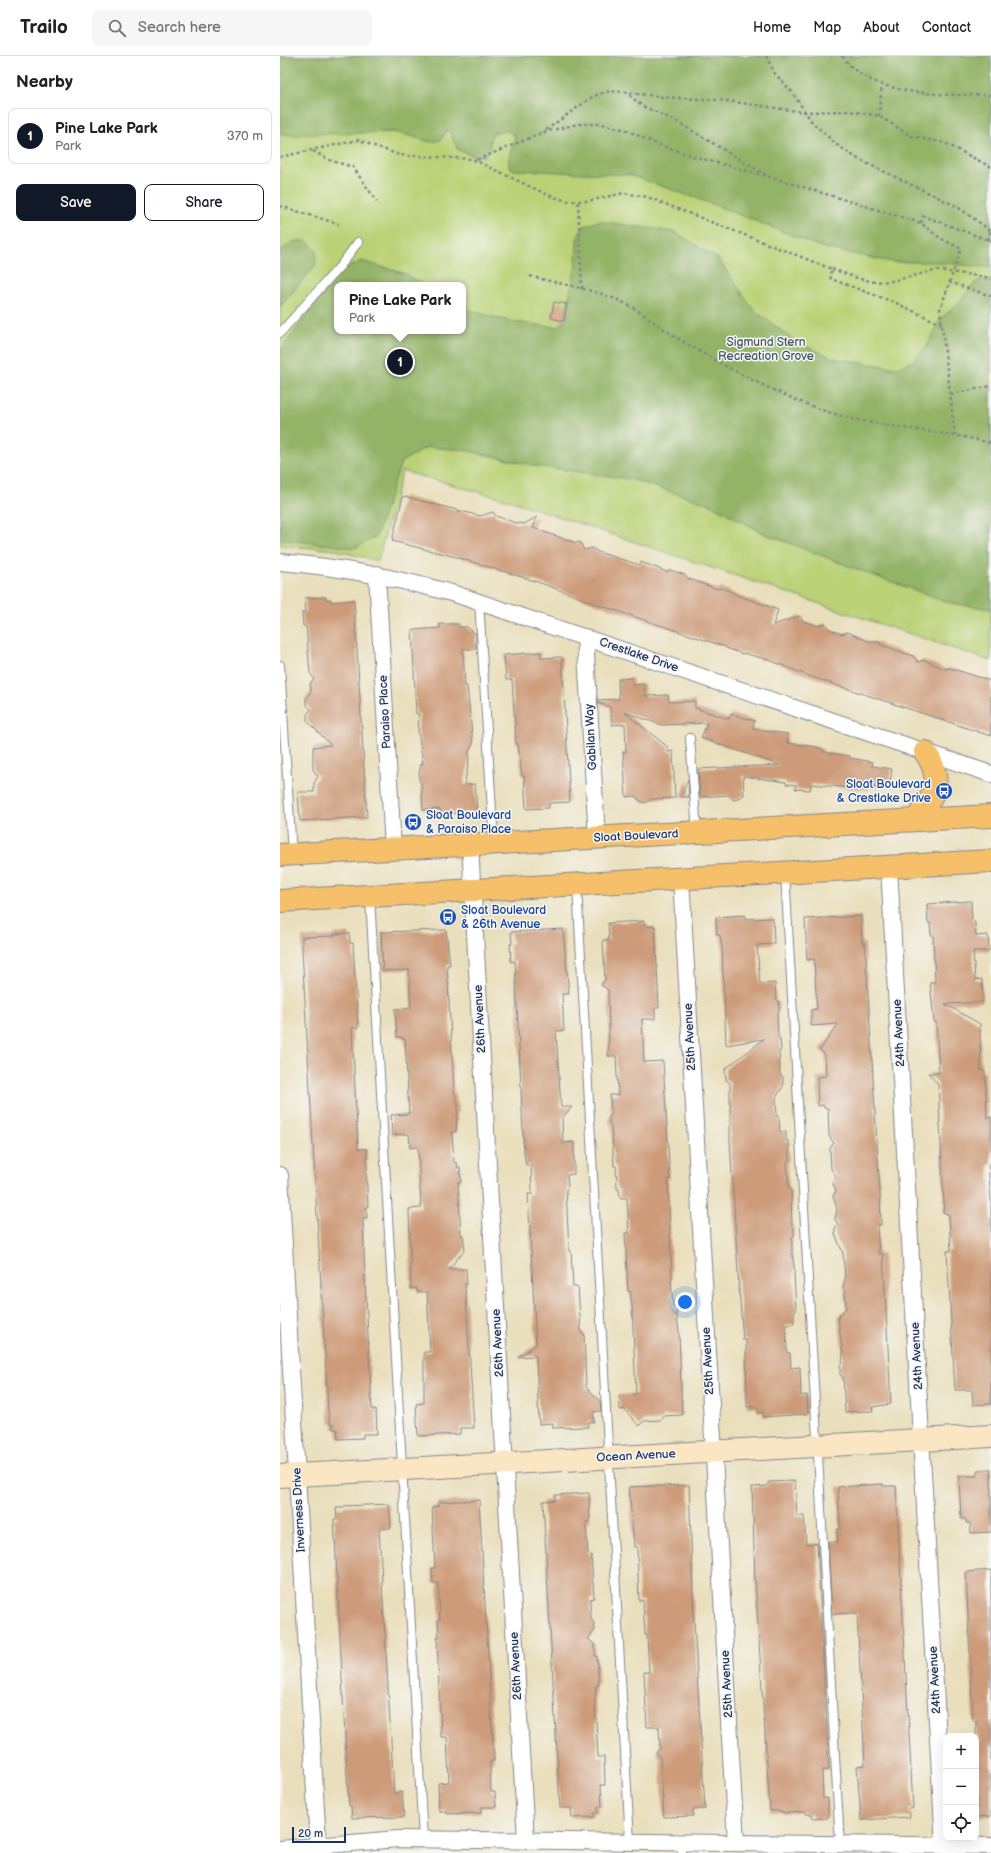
<!DOCTYPE html>
<meta charset="utf-8">
<style>
:root{--surface:#fff;--page:#f6f6f6;--text:#202124;--muted:#757577;--line:#e0e0e0;--accent:#111827}
body{margin:0;font-family:"Balsamiq Sans",sans-serif;background:var(--page);color:var(--text)}
.controls{position:absolute;right:12px;bottom:12px;display:grid;overflow:hidden;border-radius:8px;box-shadow:0 4px 16px #0002}
.controls button{width:36px;height:36px;display:grid;place-items:center;padding:0;border:0;border-bottom:1px solid var(--line);background:var(--surface);color:var(--text);font:20px sans-serif}
.scale{position:absolute;left:12px;bottom:10px;width:54px;box-sizing:border-box;padding-left:4px;border:2px solid #1b2f5e;border-top:0;font-size:11px;line-height:14px;white-space:nowrap;color:#1b2f5e;-webkit-text-stroke:3px #f6f6f2;paint-order:stroke}
.you{position:absolute;left:405px;top:1246px;width:14px;height:14px;margin:-10px;border:3px solid #fff;border-radius:50%;background:#1a73e8;box-shadow:0 0 0 6px #1a73e833}
.badge{display:grid;place-items:center;width:26px;height:26px;border-radius:50%;background:var(--accent);color:#fff;font-size:13px;font-weight:700}
.pin{position:absolute;translate:-50% -50%;border:2px solid #fff;box-shadow:0 1px 4px #0006}
.popup{position:absolute;left:54px;top:226px;width:132px;height:52px;box-sizing:border-box;display:grid;place-content:center;border-radius:8px;background:var(--surface);filter:drop-shadow(0 1px 3px #0005);font-size:13px;white-space:nowrap;color:var(--muted)}
.popup b{font-size:15px;color:var(--text)}
.popup::after{content:'';position:absolute;left:50%;top:100%;margin-left:-8px;border:8px solid transparent;border-top-color:var(--surface)}
.list{margin:0;padding:0;list-style:none}
h2{display:flex;justify-content:space-between;align-items:center;height:52px;margin:0;padding:0 16px;font-size:17px}
h2 small{font-size:13px;font-weight:400;color:var(--muted)}
.list li{display:grid;grid-template-columns:26px 1fr auto;gap:12px;align-items:center;box-sizing:border-box;height:56px;margin:0 8px 8px;padding:0 8px;border:1px solid var(--line);border-radius:8px}
.list b{display:block;font-size:15px;white-space:nowrap}
.list p{margin:0;font-size:13px;white-space:nowrap;color:var(--muted)}
.list em{font-size:13px;font-style:normal;color:var(--muted)}
.actions{display:flex;gap:8px;padding:12px 16px}
.actions a{flex:1;padding:9px 0;border:1px solid var(--accent);border-radius:8px;text-align:center;font-size:14px;color:var(--accent)}
.actions .main{background:var(--accent);color:#fff}
.icon{flex:none;width:22px;height:22px;fill:none;stroke:currentColor;stroke-width:2;stroke-linecap:round;stroke-linejoin:round}
.map{position:relative;flex:none;width:711px;height:1797px;overflow:hidden}
header{display:flex;align-items:center;gap:24px;box-sizing:border-box;height:56px;padding:0 20px;background:var(--surface);border-bottom:1px solid var(--line)}
header strong{font-size:19px}
nav{display:flex;gap:22px;margin-inline-start:auto;font-size:14px}
.search{width:280px;height:36px;background:var(--page);display:flex;align-items:center;gap:10px;box-sizing:border-box;padding:0 14px;border-radius:8px;color:var(--muted);font-size:15px}
main{display:flex}
aside{flex:1;background:var(--surface)}
.map>svg:first-child{display:block}
.green{fill:#bad175;stroke:#6a806a;fill-rule:evenodd}
.forest{fill:#93b366;stroke:#577162}
.building{fill:#cd9b79}
.lines{fill:none;stroke-linecap:round;stroke-linejoin:round}
.lane-casing{stroke:#82878d;stroke-width:10}
.street-casing{stroke:#82878d;stroke-width:18}
.secondary-casing{stroke:#82878d;stroke-width:24}
.primary-casing{stroke:#82878d;stroke-width:24}
.path{stroke:#82878d;stroke-width:2.5;stroke-dasharray:3 3;stroke-linecap:butt}
.lane{stroke:#fff;stroke-width:8}
.street{stroke:#fff;stroke-width:16}
.secondary{stroke:#fbe6c4;stroke-width:22}
.primary{stroke:#f6c06b;stroke-width:22}
.labels{text-anchor:middle;dominant-baseline:central;stroke-width:3;stroke-linejoin:round;paint-order:stroke}
.park-label{font-size:12px;fill:#435864;stroke:#f6f6f2}
.street-label{font-size:12px;fill:#1b2f5e;stroke:#f6f6f2}
.transit-label{font-size:12px;fill:#164399;stroke:#f6f6f2;text-anchor:start}
</style>
<header>
<strong>Trailo</strong>
<div class="search"><svg class="icon" aria-label="search" viewBox="0 0 24 24"><circle cx="10" cy="10" r="6"/><path d="M15 15l6 6"/></svg>Search here</div>
<nav><a>Home</a><a>Map</a><a>About</a><a>Contact</a></nav>
</header>
<main>
<aside>
<h2>Nearby<small></small></h2>
<ul class="list">
<li><span class="badge">1</span><div><b>Pine Lake Park</b><p>Park</p></div><em>370 m</em></li>
</ul>
<div class="actions"><a class="main">Save</a><a>Share</a></div>
</aside>
<div class="map">
<svg width="711" height="1797" viewBox="0 0 711 1797">
<rect width="100%" height="100%" fill="#f6f6f2"/>
<filter id="ink" filterUnits="userSpaceOnUse"><feTurbulence type="fractalNoise" baseFrequency=".025" numOctaves="2"/><feDisplacementMap in="SourceGraphic" scale="8" xChannelSelector="R" yChannelSelector="G"/><feConvolveMatrix kernelMatrix="1 2 1 2 8 2 1 2 1" color-interpolation-filters="sRGB"/></filter>
<filter id="wash" filterUnits="userSpaceOnUse"><feTurbulence type="fractalNoise" baseFrequency=".012" numOctaves="4" result="noise"/><feDisplacementMap in="SourceGraphic" scale="16" xChannelSelector="R" yChannelSelector="G"/><feGaussianBlur stdDeviation="0.9" result="paint"/><feColorMatrix in="noise" values="0 0 0 0 0 0 0 0 0 0 0 0 0 0 0 0 0 1.4 0 .05"/><feComposite in="paint" operator="in"/></filter>
<g filter="url(#wash)">
<rect width="100%" height="100%" fill="#eadfbc"/>
<path class="green" d="M 0,0 L 711,0 L 711,605 L 232,445 L 122,415 L 98,505 L 56,494 L 0,489 ZM 57,229 L 183,229 L 183,275 L 57,275 Z"/>
<g class="forest">
<path d="M 0,0 L 711,0 L 711,210 L 703,211 L 654,206 L 612,206 L 544,192 L 435,149 L 350,119 L 234,114 L 229,110 C 227,97 234,92 235,79 L 227,75 L 214,76 L 210,84 L 210,94 L 204,100 L 194,100 L 178,94 L 169,75 L 167,74 L 161,84 L 151,86 L 115,76 L 8,79 L 0,77 Z"/>
<path d="M 319,165 L 395,176 L 438,203 L 474,254 L 519,288 L 557,303 L 617,312 L 633,305 L 647,290 L 661,263 L 682,243 L 695,227 L 701,224 L 708,225 L 711,229 L 711,553 L 671,547 L 584,516 L 483,477 L 430,448 L 350,423 L 256,410 L 184,394 L 147,391 L 121,406 L 96,481 L 75,492 L 0,483 L 0,295 L 49,230 L 64,213 L 82,205 L 126,218 L 144,229 L 57,229 L 57,275 L 183,275 L 183,251 C 214,264 244,268 277,271 L 284,265 L 296,209 L 297,183 L 304,170 Z"/>
<path d="M 15,185 L 26,185 L 37,194 L 35,210 L 0,251 L 0,195 Z"/>
</g>
<g id="blocks">
<g class="building">
<path d="M 274,246 L 287,248 L 284,265 L 271,262 Z"/>
<path d="M 123,440 L 200,460 L 213,456 L 216,460 L 239,468 L 240,467 L 244,468 L 257,461 L 253,472 L 296,487 L 300,486 L 304,494 L 312,492 L 318,496 L 360,509 L 361,506 L 387,516 L 390,514 L 405,519 L 407,522 L 437,533 L 441,532 L 447,534 L 457,539 L 498,554 L 493,569 L 520,560 L 523,565 L 538,570 L 545,567 L 549,573 L 562,578 L 568,576 L 590,586 L 599,586 L 601,589 L 633,600 L 638,606 L 644,604 L 665,613 L 670,612 L 711,625 L 711,680 L 529,620 L 489,604 L 463,597 L 463,598 L 446,592 L 446,591 L 322,550 L 258,526 L 176,501 L 112,485 Z"/>
<path d="M 46,541 L 46,544 L 51,543 L 51,546 L 74,544 L 87,761 L 20,765 L 18,736 L 34,736 L 34,727 L 38,720 L 33,714 L 33,691 L 51,689 L 27,665 L 27,659 L 31,653 L 26,648 L 26,642 L 31,635 L 30,627 L 34,623 L 30,617 L 26,570 L 23,570 L 22,556 L 26,556 L 25,542 Z"/>
<path d="M 160,568 L 179,568 L 179,571 L 187,571 L 196,578 L 196,593 L 183,593 L 185,630 L 187,630 L 193,688 L 189,695 L 189,704 L 184,729 L 195,728 L 197,756 L 161,758 L 160,753 L 143,754 L 141,727 L 139,724 L 139,717 L 141,708 L 143,708 L 138,676 L 139,658 L 136,658 L 132,574 L 160,572 Z"/>
<path d="M 261,596 L 261,602 L 282,601 L 290,746 L 269,747 L 269,752 L 246,753 L 244,720 L 242,720 L 238,688 L 236,688 L 232,624 L 226,624 L 224,599 Z"/>
<path d="M 352,622 L 353,629 L 364,628 L 365,640 L 388,639 L 389,646 L 415,645 L 415,652 L 449,663 L 451,658 L 475,665 L 472,673 L 508,678 L 507,687 L 538,691 L 538,692 L 543,693 L 543,696 L 570,700 L 570,702 L 593,706 L 592,710 L 612,713 L 610,728 L 599,726 L 598,732 L 589,731 L 589,734 L 531,728 L 530,734 L 515,733 L 516,729 L 506,728 L 506,726 L 463,720 L 464,739 L 458,743 L 454,744 L 448,739 L 420,741 L 418,713 L 500,709 L 421,682 L 427,667 L 382,669 L 344,656 L 388,691 L 388,696 L 393,695 L 395,742 L 372,743 L 365,747 L 360,745 L 355,740 L 346,741 L 343,696 L 346,696 L 345,668 L 332,669 L 330,651 L 318,647 L 318,644 L 339,643 L 338,623 Z"/>
<path d="M 408,723 L 409,741 L 401,741 Z"/>
<path d="M 691,845 L 692,863 L 695,867 L 696,880 L 708,879 L 709,895 L 693,895 L 695,924 L 702,923 L 703,946 L 665,948 L 700,968 L 701,1015 L 705,1015 L 707,1062 L 711,1061 L 711,1108 L 708,1109 L 711,1144 L 711,1348 L 693,1349 L 692,1334 L 675,1334 L 667,1195 L 671,1195 L 669,1159 L 663,1156 L 664,1148 L 658,1028 L 648,1017 L 659,1017 L 656,966 L 654,966 L 650,926 L 655,926 L 653,879 L 651,879 L 650,867 L 648,867 L 647,848 Z"/>
<path d="M 465,859 L 465,863 L 493,862 L 494,888 L 477,889 L 480,928 L 495,927 L 496,943 L 499,946 L 499,955 L 497,959 L 498,980 L 500,983 L 501,993 L 499,997 L 500,1018 L 503,1021 L 503,1030 L 496,1042 L 497,1060 L 499,1062 L 500,1076 L 506,1075 L 506,1085 L 509,1085 L 509,1104 L 507,1106 L 509,1132 L 511,1135 L 512,1170 L 514,1172 L 514,1179 L 512,1182 L 512,1197 L 515,1216 L 514,1217 L 516,1255 L 514,1256 L 514,1268 L 506,1269 L 507,1297 L 510,1297 L 511,1312 L 520,1311 L 521,1340 L 527,1339 L 528,1358 L 483,1361 L 483,1356 L 478,1357 L 477,1351 L 467,1351 L 466,1284 L 463,1284 L 459,1233 L 450,1086 L 450,1027 L 446,1024 L 445,1013 L 484,983 L 446,989 L 442,891 L 440,879 L 437,879 L 436,861 Z"/>
<path d="M 581,860 L 582,887 L 585,887 L 600,1138 L 601,1169 L 597,1169 L 599,1198 L 603,1198 L 611,1348 L 592,1351 L 593,1355 L 565,1356 L 563,1321 L 560,1319 L 560,1309 L 562,1307 L 563,1300 L 558,1261 L 566,1252 L 565,1234 L 563,1230 L 565,1223 L 563,1197 L 555,1178 L 555,1172 L 558,1168 L 555,1163 L 557,1153 L 553,1140 L 556,1135 L 552,1125 L 556,1120 L 551,1113 L 550,1092 L 554,1087 L 549,1080 L 548,1052 L 544,1052 L 543,1049 L 538,1050 L 537,1021 L 546,1020 L 545,999 L 540,994 L 558,968 L 531,970 L 531,954 L 537,953 L 534,903 L 527,904 L 525,863 Z"/>
<path d="M 364,865 L 364,869 L 367,868 L 367,871 L 375,870 L 379,952 L 375,952 L 375,963 L 362,963 L 364,1006 L 383,1005 L 390,1123 L 388,1123 L 392,1224 L 391,1224 L 393,1252 L 396,1252 L 399,1276 L 402,1359 L 383,1360 L 383,1362 L 380,1364 L 364,1365 L 359,1370 L 344,1353 L 340,1354 L 339,1339 L 356,1338 L 352,1250 L 350,1235 L 348,1236 L 345,1177 L 349,1177 L 347,1142 L 340,1142 L 339,1133 L 337,1133 L 336,1110 L 334,1110 L 331,1069 L 329,1067 L 329,1061 L 331,1059 L 330,1039 L 338,1039 L 336,1000 L 328,1000 L 329,970 L 328,934 L 321,929 L 325,924 L 323,884 L 329,884 L 328,867 Z"/>
<path d="M 283,873 L 289,938 L 282,938 L 284,975 L 276,975 L 281,1051 L 292,1051 L 282,1062 L 283,1087 L 294,1086 L 294,1118 L 287,1119 L 288,1131 L 286,1133 L 289,1195 L 291,1195 L 293,1231 L 298,1231 L 301,1277 L 304,1277 L 306,1331 L 320,1345 L 321,1355 L 313,1356 L 314,1366 L 308,1366 L 308,1371 L 273,1372 L 273,1367 L 259,1368 L 256,1300 L 238,1301 L 256,1289 L 248,1138 L 252,1138 L 251,1109 L 246,1109 L 244,1097 L 235,905 L 231,906 L 230,888 L 232,888 L 231,876 Z"/>
<path d="M 166,874 L 170,909 L 167,909 L 174,1035 L 178,1049 L 176,1076 L 172,1076 L 174,1107 L 177,1107 L 178,1112 L 180,1111 L 181,1126 L 178,1126 L 181,1179 L 183,1179 L 185,1193 L 169,1213 L 186,1213 L 187,1228 L 185,1228 L 194,1372 L 180,1372 L 180,1378 L 138,1380 L 136,1348 L 144,1347 L 144,1296 L 150,1296 L 147,1236 L 137,1236 L 137,1232 L 131,1233 L 129,1153 L 141,1152 L 138,1091 L 130,1092 L 129,1078 L 112,1079 L 111,1059 L 129,1058 L 125,983 L 122,983 L 122,981 L 117,981 L 115,953 L 131,952 L 129,914 L 103,915 L 101,876 Z"/>
<path d="M 69,877 L 70,887 L 73,887 L 78,972 L 72,972 L 78,1093 L 87,1093 L 87,1114 L 86,1114 L 88,1151 L 86,1151 L 87,1162 L 83,1162 L 85,1223 L 92,1354 L 96,1353 L 97,1378 L 83,1378 L 83,1382 L 58,1383 L 57,1373 L 53,1373 L 53,1368 L 50,1368 L 48,1354 L 22,893 L 22,881 L 54,880 L 54,878 Z"/>
<path d="M 697,1414 L 711,1414 L 711,1476 L 691,1477 L 690,1467 L 686,1467 L 686,1463 L 681,1463 L 679,1420 L 697,1420 Z"/>
<path d="M 515,1425 L 517,1460 L 524,1460 L 526,1488 L 537,1487 L 549,1714 L 542,1714 L 543,1743 L 548,1742 L 548,1762 L 533,1763 L 532,1758 L 526,1758 L 526,1756 L 502,1757 L 502,1755 L 490,1755 L 475,1524 L 472,1431 L 488,1430 L 488,1426 Z"/>
<path d="M 603,1428 L 603,1430 L 616,1430 L 633,1752 L 629,1752 L 630,1761 L 581,1764 L 577,1710 L 585,1709 L 577,1557 L 552,1558 L 548,1486 L 558,1486 L 557,1473 L 560,1473 L 558,1431 Z"/>
<path d="M 409,1429 L 414,1566 L 425,1753 L 413,1753 L 413,1760 L 384,1761 L 380,1702 L 376,1696 L 380,1693 L 379,1671 L 367,1671 L 364,1616 L 369,1616 L 367,1579 L 365,1579 L 363,1544 L 359,1545 L 357,1491 L 354,1491 L 349,1431 Z"/>
<path d="M 309,1437 L 310,1466 L 306,1466 L 308,1499 L 311,1498 L 314,1542 L 310,1543 L 311,1563 L 314,1567 L 315,1574 L 308,1583 L 315,1588 L 315,1600 L 317,1600 L 319,1629 L 316,1629 L 315,1645 L 318,1701 L 324,1701 L 325,1729 L 321,1729 L 322,1751 L 318,1751 L 318,1757 L 314,1757 L 314,1761 L 292,1762 L 291,1752 L 280,1752 L 263,1445 L 275,1444 L 275,1439 Z"/>
<path d="M 199,1444 L 214,1705 L 210,1705 L 211,1736 L 215,1736 L 216,1751 L 201,1751 L 201,1757 L 167,1758 L 167,1755 L 159,1755 L 158,1727 L 169,1726 L 167,1681 L 161,1681 L 157,1582 L 159,1582 L 158,1564 L 160,1564 L 158,1527 L 153,1527 L 152,1512 L 155,1512 L 152,1451 L 158,1450 L 158,1446 Z"/>
<path d="M 109,1448 L 111,1472 L 99,1473 L 114,1737 L 122,1736 L 124,1761 L 72,1762 L 71,1750 L 69,1750 L 67,1720 L 54,1463 L 57,1463 L 56,1452 L 64,1452 L 64,1450 Z"/>
<path d="M 711,1514 L 711,1760 L 697,1761 L 696,1665 L 693,1665 L 686,1516 Z"/>
</g>
</g>
</g>
<g filter="url(#ink)">
<use href="#blocks" fill-opacity="0" stroke="#82878d" stroke-width="1"/>
<g class="lines">
<g class="lane-casing">
<g id="lane">
<path d="M 0,277 L 61,209 L 78,186"/>
<path d="M 199,545 L 214,787"/>
<path d="M 0,609 L 12,798"/>
<path d="M 410,682 L 417,776"/>
<path d="M 505,817 L 560,1788"/>
<path d="M 297,830 L 350,1786"/>
<path d="M 90,841 L 143,1783"/>
<path d="M 402,1786 L 402,1797"/>
</g>
</g>
<g class="street-casing">
<g id="street">
<path d="M 0,506 C 60,511 117,522 175,538 L 711,718"/>
<path d="M 97,518 L 113,793"/>
<path d="M 305,581 L 317,782"/>
<path d="M 190,789 L 246,1785"/>
<path d="M 609,811 L 664,1790"/>
<path d="M 401,822 L 456,1787"/>
<path d="M 0,1119 L 38,1789"/>
<path d="M 0,1793 L 118,1783 L 711,1790"/>
</g>
</g>
<g class="secondary-casing">
<path id="secondary" d="M 0,1420 L 711,1380"/>
</g>
<g class="primary-casing">
<g id="primary">
<path d="M 635,764 C 655,742 664,722 645,696"/>
<path d="M 0,799 L 711,760"/>
<path d="M 0,845 L 711,805"/>
</g>
</g>
<g class="path">
<path d="M 486,0 L 495,18 L 512,36 L 532,66 L 557,89 L 578,103 L 676,150 L 711,175"/>
<path d="M 562,0 C 591,42 666,39 711,39"/>
<path d="M 345,35 L 362,50 L 394,64 L 486,119"/>
<path d="M 599,60 L 602,28"/>
<path d="M 266,74 L 312,41 L 325,36 L 338,35 L 382,41 L 440,44 L 524,56 L 569,55 L 599,60 L 631,80 L 665,87 L 711,111"/>
<path d="M 33,95 L 49,104 L 73,111 L 97,146"/>
<path d="M 0,101 L 78,84 L 119,99 L 192,103 L 268,139 L 287,145 L 308,145 L 344,137 L 367,141 L 552,213 L 550,219 L 551,223 L 616,247 L 661,268"/>
<path d="M 197,104 L 264,76 L 298,68 L 322,68 L 346,74 L 377,88 L 412,100 L 490,121 L 641,167 L 660,182 L 681,193 L 660,254 L 675,379"/>
<path d="M 298,146 L 302,234"/>
<path d="M 0,150 L 59,168"/>
<path d="M 641,167 L 643,160 L 711,185"/>
<path d="M 708,184 L 711,175"/>
<path d="M 552,213 L 580,223 L 595,226 L 612,225 L 657,214 L 711,222"/>
<path d="M 250,220 C 282,229 317,233 346,248 C 362,256 376,268 391,278 C 436,306 484,332 534,351 C 591,373 652,372 711,387"/>
<path d="M 669,226 L 711,240"/>
<path d="M 671,338 L 711,330"/>
</g>
<use href="#lane" class="lane"/>
<use href="#street" class="street"/>
<use href="#secondary" class="secondary"/>
<use href="#primary" class="primary"/>
</g>
</g>
<defs>
<g id="bus-disc" transform="scale(0.9)"><circle r="9.5" fill="#1a4fb4" stroke="#f6f6f2"/><path d="M-5-6H5V4H4V6H2V4H-2V6H-4V4H-5ZM-3.5-4V0h7V-4ZM-3.5 1.2v1.5H-2V1.2ZM2 1.2v1.5H3.5V1.2Z" fill="#fff"/></g>
</defs>
<g fill-rule="evenodd">
<use href="#bus-disc" x="664" y="735"/>
<use href="#bus-disc" x="133" y="766"/>
<use href="#bus-disc" x="168" y="861"/>
</g>
<g class="labels">
<g class="park-label">
<text x="486" y="286">Sigmund Stern<tspan x="486" dy="14">Recreation Grove</tspan></text>
</g>
<g class="street-label">
<text transform="translate(359 599) rotate(19)">Crestlake Drive</text>
<text transform="translate(105 656) rotate(-93)">Paraiso Place</text>
<text transform="translate(311 681) rotate(-93)">Gabilan Way</text>
<text transform="translate(356 780) rotate(-3)">Sloat Boulevard</text>
<text transform="translate(200 963) rotate(-93)">26th Avenue</text>
<text transform="translate(619 977) rotate(-93)">24th Avenue</text>
<text transform="translate(410 981) rotate(-93)">25th Avenue</text>
<text transform="translate(218 1287) rotate(-93)">26th Avenue</text>
<text transform="translate(637 1300) rotate(-93)">24th Avenue</text>
<text transform="translate(428 1305) rotate(-93)">25th Avenue</text>
<text transform="translate(356 1400) rotate(-3)">Ocean Avenue</text>
<text transform="translate(19 1454) rotate(-93)">Inverness Drive</text>
<text transform="translate(236 1610) rotate(-93)">26th Avenue</text>
<text transform="translate(655 1624) rotate(-93)">24th Avenue</text>
<text transform="translate(447 1628) rotate(-93)">25th Avenue</text>
</g>
<g class="transit-label">
<text x="651" y="728" text-anchor="end">Sloat Boulevard<tspan x="651" dy="14">&amp; Crestlake Drive</tspan></text>
<text x="146" y="759">Sloat Boulevard<tspan x="146" dy="14">&amp; Paraiso Place</tspan></text>
<text x="181" y="854">Sloat Boulevard<tspan x="181" dy="14">&amp; 26th Avenue</tspan></text>
</g>
</g>
</svg>
<div class="controls">
<button>+</button>
<button>−</button>
<button><svg class="icon" aria-label="locate" viewBox="0 0 24 24"><circle cx="12" cy="12" r="6"/><path d="M12 2v4M12 18v4M2 12h4M18 12h4"/></svg></button>
</div>
<div class="scale">20 m</div>
<div class="you"></div>
<div class="pin badge" style="left:120px;top:306px">1</div>
<div class="popup"><b>Pine Lake Park</b>Park</div>
</div>
</main>
